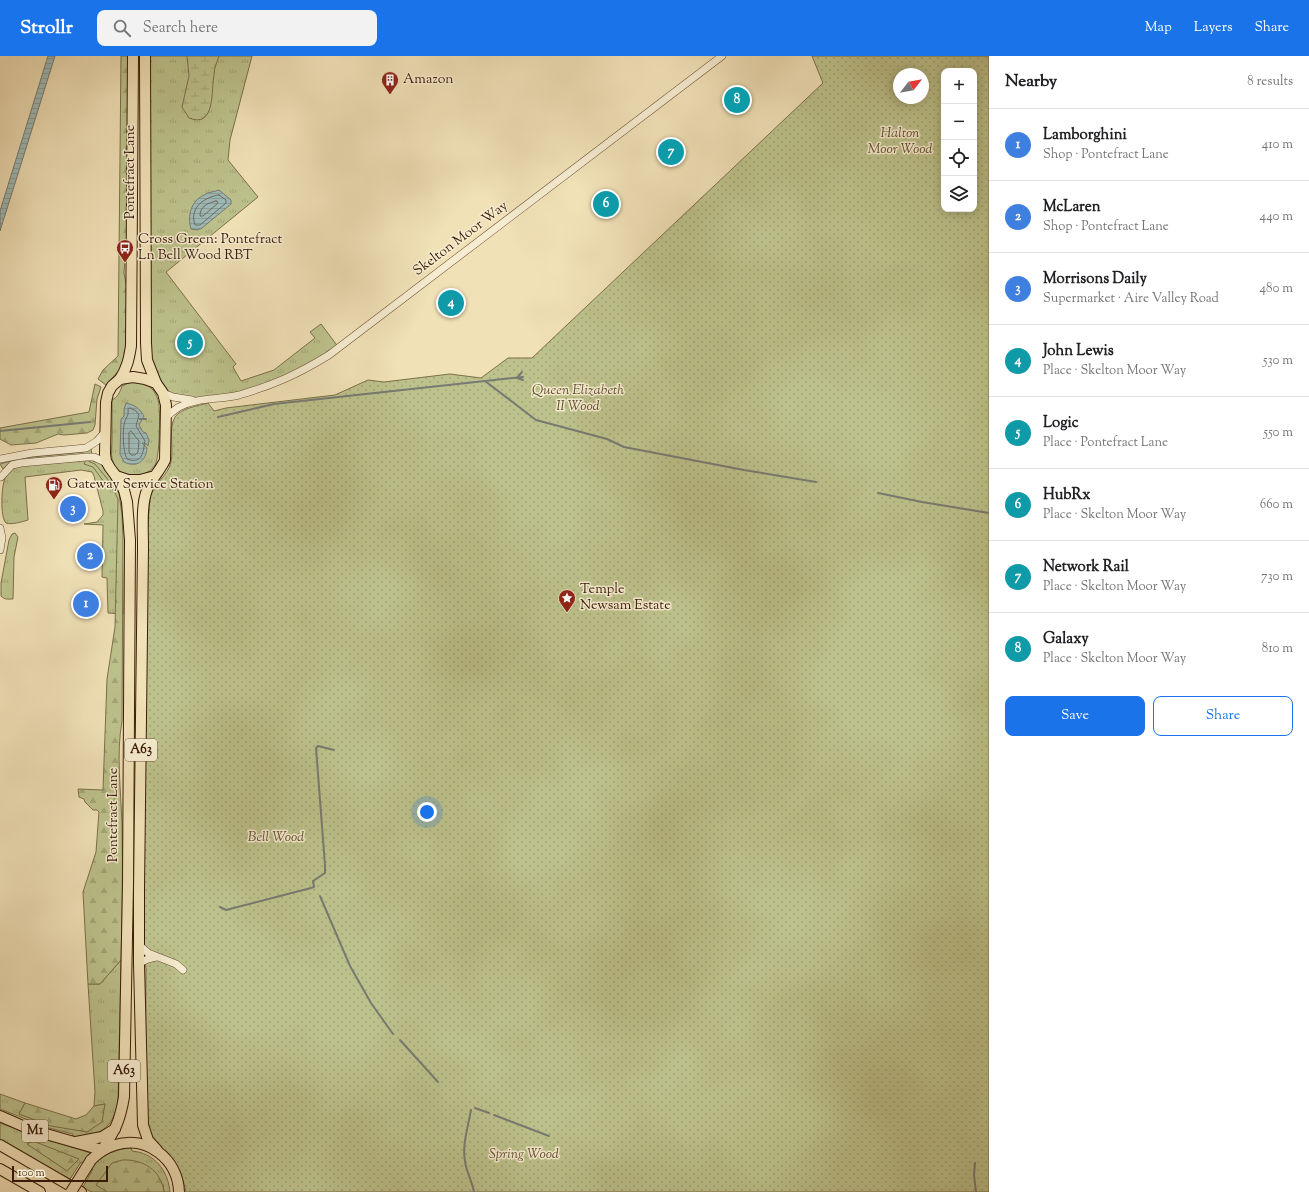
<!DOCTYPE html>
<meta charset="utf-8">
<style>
:root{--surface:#fff;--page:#f2f2f2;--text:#202124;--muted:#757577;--line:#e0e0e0;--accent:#1a73e8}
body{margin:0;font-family:"Sorts Mill Goudy",serif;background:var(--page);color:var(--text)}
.controls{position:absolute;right:12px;top:12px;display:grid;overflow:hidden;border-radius:8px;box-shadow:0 2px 10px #0003}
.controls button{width:36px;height:36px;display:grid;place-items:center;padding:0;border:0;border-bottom:1px solid var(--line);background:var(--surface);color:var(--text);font:20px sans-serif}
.compass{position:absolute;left:893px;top:12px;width:36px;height:36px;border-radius:50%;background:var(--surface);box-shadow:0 2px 10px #0003;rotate:59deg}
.scale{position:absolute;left:12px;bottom:10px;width:96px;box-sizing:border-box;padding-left:4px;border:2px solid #3b1c08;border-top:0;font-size:11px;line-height:14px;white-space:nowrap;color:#3b1c08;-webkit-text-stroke:3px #f6ecd0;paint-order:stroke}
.you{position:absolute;left:427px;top:756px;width:14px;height:14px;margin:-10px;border:3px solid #fff;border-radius:50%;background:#1a73e8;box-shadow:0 0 0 6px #1a73e833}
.badge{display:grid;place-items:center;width:26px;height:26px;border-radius:50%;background:var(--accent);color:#fff;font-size:13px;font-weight:700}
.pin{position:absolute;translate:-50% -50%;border:2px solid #fff;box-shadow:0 1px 4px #0006}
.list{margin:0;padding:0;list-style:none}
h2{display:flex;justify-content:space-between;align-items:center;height:52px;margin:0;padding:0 16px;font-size:17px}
h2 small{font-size:13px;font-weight:400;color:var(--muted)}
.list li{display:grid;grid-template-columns:26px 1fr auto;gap:12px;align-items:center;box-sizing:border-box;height:72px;padding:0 16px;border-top:1px solid var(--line)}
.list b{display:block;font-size:15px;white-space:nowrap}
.list p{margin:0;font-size:13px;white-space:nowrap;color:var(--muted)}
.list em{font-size:13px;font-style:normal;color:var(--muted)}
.actions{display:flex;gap:8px;padding:12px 16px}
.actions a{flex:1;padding:9px 0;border:1px solid var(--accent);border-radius:8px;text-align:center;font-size:14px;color:var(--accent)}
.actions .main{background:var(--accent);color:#fff}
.icon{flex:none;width:22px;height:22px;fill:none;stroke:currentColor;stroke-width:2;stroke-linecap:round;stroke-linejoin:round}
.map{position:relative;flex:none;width:989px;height:1136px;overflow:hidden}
header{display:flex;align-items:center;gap:24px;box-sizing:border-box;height:56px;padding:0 20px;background:var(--accent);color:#fff}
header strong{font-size:19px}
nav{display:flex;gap:22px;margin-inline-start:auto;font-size:14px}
.search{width:280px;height:36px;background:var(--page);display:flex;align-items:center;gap:10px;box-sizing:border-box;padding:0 14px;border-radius:8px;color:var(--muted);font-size:15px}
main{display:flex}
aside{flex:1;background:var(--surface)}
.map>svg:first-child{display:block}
.grass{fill:url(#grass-tufts);stroke:#7c6f4a}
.forest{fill:url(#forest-firs);stroke:#7c6f4a}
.wetland{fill:url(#wetland-marsh);stroke:#7c6f4a}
.park{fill:url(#park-dots);stroke:#7c6f4a;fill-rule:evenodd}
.water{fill:url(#water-rules);stroke:#777b72}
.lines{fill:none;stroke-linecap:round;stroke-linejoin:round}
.shore{stroke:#6d6c60;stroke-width:1}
.stream{stroke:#777b72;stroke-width:2}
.minor-casing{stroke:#684d34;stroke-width:8}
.highway-casing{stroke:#3b1c08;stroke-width:12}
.minor{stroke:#f6ecd0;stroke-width:7}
.highway{stroke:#f1e1b7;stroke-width:10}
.highway-bridge-casing{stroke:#3b1c08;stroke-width:12;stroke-linecap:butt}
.highway-bridge{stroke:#f1e1b7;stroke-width:10}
.labels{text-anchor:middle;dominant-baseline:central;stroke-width:3;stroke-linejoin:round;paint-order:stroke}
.shield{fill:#f6ecd0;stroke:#735a44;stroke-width:1}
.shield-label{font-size:13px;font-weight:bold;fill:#3b1c08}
.poi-label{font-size:14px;fill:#3b1c08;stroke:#f6ecd0;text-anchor:start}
.park-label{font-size:14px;font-style:italic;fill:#624e30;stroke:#f6ecd0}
.street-label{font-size:14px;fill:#3b1c08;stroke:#f6ecd0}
</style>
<header>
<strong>Strollr</strong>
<div class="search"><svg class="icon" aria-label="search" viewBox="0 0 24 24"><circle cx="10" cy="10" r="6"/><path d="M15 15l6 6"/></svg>Search here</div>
<nav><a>Map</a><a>Layers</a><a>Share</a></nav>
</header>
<main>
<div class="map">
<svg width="989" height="1136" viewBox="0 0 989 1136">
<defs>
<pattern id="grass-tufts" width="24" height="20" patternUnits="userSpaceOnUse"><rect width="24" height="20" fill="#bdc28c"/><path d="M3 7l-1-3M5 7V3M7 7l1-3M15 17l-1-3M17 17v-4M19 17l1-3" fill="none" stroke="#a3a677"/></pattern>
<pattern id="forest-firs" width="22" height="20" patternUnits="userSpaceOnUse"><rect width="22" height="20" fill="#bdc28c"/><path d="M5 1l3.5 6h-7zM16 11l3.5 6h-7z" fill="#a3a677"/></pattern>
<pattern id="wetland-marsh" width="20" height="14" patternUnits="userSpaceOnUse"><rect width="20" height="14" fill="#bdc28c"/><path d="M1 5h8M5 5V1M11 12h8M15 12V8" fill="none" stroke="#a3a677"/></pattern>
<pattern id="park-dots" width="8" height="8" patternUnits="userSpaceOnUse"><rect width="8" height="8" fill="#bdc28c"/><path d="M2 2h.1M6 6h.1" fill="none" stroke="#a3a677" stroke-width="1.8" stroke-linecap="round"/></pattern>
<pattern id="water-rules" width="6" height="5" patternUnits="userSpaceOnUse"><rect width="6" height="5" fill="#9fbbb9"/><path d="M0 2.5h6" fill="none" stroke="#8aa09e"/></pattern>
</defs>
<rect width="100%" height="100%" fill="#f1e1b7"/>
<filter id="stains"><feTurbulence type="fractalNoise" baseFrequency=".005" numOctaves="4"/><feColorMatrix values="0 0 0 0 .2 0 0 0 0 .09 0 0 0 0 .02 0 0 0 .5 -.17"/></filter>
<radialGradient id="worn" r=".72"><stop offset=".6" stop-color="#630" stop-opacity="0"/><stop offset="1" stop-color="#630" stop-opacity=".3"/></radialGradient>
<g class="grass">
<path d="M 145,0 L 252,0 L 230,84 L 228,104 L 258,141 L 166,216 L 236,308 L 233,311 L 241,325 L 274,314 L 315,282 L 310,276 L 321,268 L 339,292 L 263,332 L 194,345 L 163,337 L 151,317 Z"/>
<path d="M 131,326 C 139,327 147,327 153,334 C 156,338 158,343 159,348 C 160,359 160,400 155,409 C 145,425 116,423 112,403 C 111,397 112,390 112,384 C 112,371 112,358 112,344 C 118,341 120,336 122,330 Z"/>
<path d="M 91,393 L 92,398 L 9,408 L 3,413 L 0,408 L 22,402 L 83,396 Z"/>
<path d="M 91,404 L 96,406 L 97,404 L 100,405 L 119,433 L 122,446 L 123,558 L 108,557 L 107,522 L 102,521 L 103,469 L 84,468 L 97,466 L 103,459 L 103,455 L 94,420 L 92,416 L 81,414 L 25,421 L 28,464 C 21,466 12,469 6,467 C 0,462 1,428 6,420 C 9,415 14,412 19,410 Z"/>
<path d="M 15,477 L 18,481 L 14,501 L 13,543 C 8,543 5,544 1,540 L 1,527 L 9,484 L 12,478 Z"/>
<path d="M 121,904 L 118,1046 C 111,1076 101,1077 72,1082 L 73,1078 L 49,1072 L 0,1053 L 0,1038 L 25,1047 L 19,1058 L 87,1076 L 105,1048 L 94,1050 L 95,1036 L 88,928 L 100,928 Z"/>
<path d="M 0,1067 L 32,1079 L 91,1097 L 83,1107 L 81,1106 L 70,1123 L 0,1085 Z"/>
<path d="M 131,1092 L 132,1095 C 154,1097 168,1114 170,1136 L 164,1136 L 163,1128 L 97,1128 L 107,1136 L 91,1136 L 83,1131 L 93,1113 L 91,1112 C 101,1098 115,1093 131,1092 Z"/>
</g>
<g class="forest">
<path d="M 121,0 L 129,0 L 128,185 L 125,203 L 124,217 L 127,232 L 126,295 L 120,313 L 106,329 L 98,323 L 103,314 L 118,300 Z"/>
<path d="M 95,328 L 101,331 L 97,343 L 95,369 L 93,374 L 87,377 L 64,379 L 58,378 L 36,387 L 11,389 L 0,383 L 0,372 L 89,356 Z"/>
<path d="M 86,404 L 95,408 L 119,437 L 122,459 L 123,480 L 122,665 C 116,699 121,734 122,769 C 123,813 122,859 121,904 L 100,928 L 88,928 L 83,836 L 96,796 L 99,756 L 97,754 L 93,754 L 85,746 L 84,743 L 79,741 L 78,733 L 103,734 L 107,623 L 115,571 L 118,443 L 114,435 L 104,426 L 93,411 L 84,408 Z"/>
<path d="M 25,1047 L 76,1063 L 86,1059 L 94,1050 L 105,1048 L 102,1066 L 87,1076 L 51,1070 L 19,1058 Z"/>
<path d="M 33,1085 L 79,1103 L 67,1115 L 27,1088 Z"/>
<path d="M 122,1104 C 143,1103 161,1114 164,1136 L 107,1136 L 96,1129 L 112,1107 Z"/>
</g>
<path class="wetland" d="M 187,0 L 219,0 C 217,6 214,12 214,19 C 211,33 216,73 189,62 L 182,51 L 189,20 Z"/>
<path class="park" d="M 812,0 L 989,0 L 989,1136 L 186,1136 C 183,1124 180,1111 171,1102 C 165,1096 158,1090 153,1084 C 149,1077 147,1068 145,1060 L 146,913 L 143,887 L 146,513 C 146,498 147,484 147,470 C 148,460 147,449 150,440 C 154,427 168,420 171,406 C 174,393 168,372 175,361 C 181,352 198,350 208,347 L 214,355 L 226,352 L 335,339 L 368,324 L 384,326 L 450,318 L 481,322 L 508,302 L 532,302 L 823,27 ZM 944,15 L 974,15 L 974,153 L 944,153 ZM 899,18 L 923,18 L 923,42 L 899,42 Z"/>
<g class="water">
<path d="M 48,0 L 55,0 L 0,175 L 0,155 Z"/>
<path d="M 219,134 L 231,144 L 231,148 L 202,172 L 197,174 L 191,173 C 187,160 191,145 204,139 C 208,136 214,136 219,134 Z"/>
<path d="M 126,347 C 135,349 139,352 144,360 L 139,369 L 143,376 L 146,377 L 149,384 L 148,390 L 144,387 L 142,387 L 147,392 C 146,406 136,412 124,406 L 120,398 L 121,363 L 124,360 L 124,353 Z"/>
</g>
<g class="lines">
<g class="shore">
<path d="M 219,139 L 226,144 L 226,147 L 200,169 L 195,169 C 189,152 204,141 219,139 Z"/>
<path d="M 216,145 L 218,146 L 217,148 L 203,160 L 200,160 C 200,150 208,147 216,145 Z"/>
<path d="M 130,352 L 136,355 L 139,359 L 136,370 L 145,385 C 143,395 143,409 127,403 C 123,397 122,372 125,365 C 127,360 129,359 128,353 Z"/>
<path d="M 131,375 L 139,385 L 138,396 L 135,399 L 131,399 L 129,396 L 129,377 Z"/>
</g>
<g class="stream">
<path d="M 522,316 L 517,322 L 523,324"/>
<path d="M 485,325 L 523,321"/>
<path d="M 218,361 L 274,348 L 485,325 L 536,364 L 607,383 L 624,391 L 744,414 L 816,426"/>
<path d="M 140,363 L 146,363"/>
<path d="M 0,375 L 90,366"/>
<path d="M 878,437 L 922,446 L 989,457"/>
<path d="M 320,840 L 350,910 L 371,947 L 393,978"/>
<path d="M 220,851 L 226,854 L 311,832 L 314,831 L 313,825 L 325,817 L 325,809 L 316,692 L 318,690 L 334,694"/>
<path d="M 400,984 L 438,1026"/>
<path d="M 475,1052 L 489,1057"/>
<path d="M 471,1054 C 468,1071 462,1089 465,1105 C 466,1115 472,1125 474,1136"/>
<path d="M 494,1059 L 549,1080"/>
<path d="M 975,1107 L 974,1119 L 976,1136"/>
</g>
<g class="minor-casing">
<g id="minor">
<path d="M 163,337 L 173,341 L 192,344"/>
<path d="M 165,362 C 170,358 174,354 179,351 C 198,341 219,344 239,339 C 274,329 298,318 329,299 L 722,0"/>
<path d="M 0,403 L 32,397 L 86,392 L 97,385 L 105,376"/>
<path d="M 1,421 L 12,409 L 21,407 L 87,401 L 94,401 L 107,407"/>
<path d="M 0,472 L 2,482 L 0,494"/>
<path d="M 140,890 L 148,897 L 176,908 L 183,914"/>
<path d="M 139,907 L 148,903 L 156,901"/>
</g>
</g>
<g class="highway-casing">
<g id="highway">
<path d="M 145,0 L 146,287 L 147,304 L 156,327"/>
<path d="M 120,323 C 127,312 129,303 131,290 L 133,0"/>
<path d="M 155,420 L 140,424 L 128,424 L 116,420 L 110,412 L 106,405 L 105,398 L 106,346 L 108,337 L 112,330 L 120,323 L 133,321 L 145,323 L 156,327 L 163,337 L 166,349 L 165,404 C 160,415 151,423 147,434 C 141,449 143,474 143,491 L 139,833 L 139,907 L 143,1069 L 148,1084 L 157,1094"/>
<path d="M 0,1060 L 32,1074 L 102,1094"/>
<path d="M 76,1086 L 102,1081 L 115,1073"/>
<path d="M 0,1089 L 81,1136"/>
<path d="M 102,1094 C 115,1075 120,1065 124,1041 L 128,828 L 130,484 L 127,446 L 124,434 L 116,420"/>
<path d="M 91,1104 C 98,1097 105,1092 115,1089 C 147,1079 178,1103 179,1136"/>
<path d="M 0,1113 L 40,1136"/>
</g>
</g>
<use href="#minor" class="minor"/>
<use href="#highway" class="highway"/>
<g class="highway-bridge-casing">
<path id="highway-bridge" d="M 71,1136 L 91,1104"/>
</g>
<use href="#highway-bridge" class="highway-bridge"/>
</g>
<defs>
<g id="building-pin" transform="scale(0.9)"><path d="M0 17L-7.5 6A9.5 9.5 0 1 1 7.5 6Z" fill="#8f2418" stroke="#f6ecd0"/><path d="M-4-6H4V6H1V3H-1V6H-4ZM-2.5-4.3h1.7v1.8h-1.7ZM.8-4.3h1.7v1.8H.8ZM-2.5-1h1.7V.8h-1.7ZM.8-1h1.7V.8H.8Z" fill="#fff"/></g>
<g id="bus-pin" transform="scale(0.9)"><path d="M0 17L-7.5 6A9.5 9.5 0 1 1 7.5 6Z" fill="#8f2418" stroke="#f6ecd0"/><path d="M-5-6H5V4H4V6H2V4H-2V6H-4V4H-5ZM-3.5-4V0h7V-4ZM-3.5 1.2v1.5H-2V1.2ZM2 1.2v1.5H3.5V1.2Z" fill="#fff"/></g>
<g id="fuel-pin" transform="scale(0.9)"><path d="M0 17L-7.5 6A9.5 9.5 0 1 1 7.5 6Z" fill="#8f2418" stroke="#f6ecd0"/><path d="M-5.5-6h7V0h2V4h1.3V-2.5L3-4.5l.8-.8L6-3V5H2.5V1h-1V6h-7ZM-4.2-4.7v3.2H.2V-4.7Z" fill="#fff"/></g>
<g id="sight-pin" transform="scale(0.9)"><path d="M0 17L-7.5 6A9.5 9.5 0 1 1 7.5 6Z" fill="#8f2418" stroke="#f6ecd0"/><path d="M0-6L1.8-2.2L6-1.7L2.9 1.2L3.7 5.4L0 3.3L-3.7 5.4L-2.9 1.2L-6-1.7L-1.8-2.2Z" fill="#fff"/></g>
</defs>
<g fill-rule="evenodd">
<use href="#building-pin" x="390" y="24"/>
<use href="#bus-pin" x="125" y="192"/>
<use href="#fuel-pin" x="54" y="429"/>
<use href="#sight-pin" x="567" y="542"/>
</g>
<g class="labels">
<g class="shield">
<rect x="125" y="683" width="32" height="22" rx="3"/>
<rect x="108" y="1004" width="32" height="22" rx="3"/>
<rect x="22" y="1064" width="26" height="22" rx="3"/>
</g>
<g class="shield-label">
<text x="141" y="694">A63</text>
<text x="124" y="1015">A63</text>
<text x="35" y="1075">M1</text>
</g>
<g class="poi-label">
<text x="403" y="24">Amazon</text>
<text x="138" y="184">Cross Green: Pontefract<tspan x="138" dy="16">Ln Bell Wood RBT</tspan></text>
<text x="67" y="429">Gateway Service Station</text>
<text x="580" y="534">Temple<tspan x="580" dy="16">Newsam Estate</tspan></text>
</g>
<g class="park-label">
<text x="900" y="78">Halton<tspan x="900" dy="16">Moor Wood</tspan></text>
<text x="578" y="335">Queen Elizabeth<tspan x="578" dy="16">II Wood</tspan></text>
<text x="276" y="782">Bell Wood</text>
<text x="524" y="1099">Spring Wood</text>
</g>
<g class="street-label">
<text transform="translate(131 116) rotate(-90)">Pontefract Lane</text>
<text transform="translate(461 183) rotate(-37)">Skelton Moor Way</text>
<text transform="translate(114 759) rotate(-90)">Pontefract Lane</text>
</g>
</g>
<rect width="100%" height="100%" filter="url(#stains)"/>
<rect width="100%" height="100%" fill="url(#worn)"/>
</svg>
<div class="controls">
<button>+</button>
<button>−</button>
<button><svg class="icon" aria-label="locate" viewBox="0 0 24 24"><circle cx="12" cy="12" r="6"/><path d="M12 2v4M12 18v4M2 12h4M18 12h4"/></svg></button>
<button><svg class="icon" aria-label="layers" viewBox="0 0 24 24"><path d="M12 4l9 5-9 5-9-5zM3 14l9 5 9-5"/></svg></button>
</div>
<svg class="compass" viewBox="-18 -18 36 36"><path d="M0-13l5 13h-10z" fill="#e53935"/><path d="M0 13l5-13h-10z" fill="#757577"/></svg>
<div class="scale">100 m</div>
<div class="you"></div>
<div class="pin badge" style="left:86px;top:548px;background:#3f7fe0">1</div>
<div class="pin badge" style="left:90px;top:500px;background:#3f7fe0">2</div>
<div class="pin badge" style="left:73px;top:453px;background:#3f7fe0">3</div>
<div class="pin badge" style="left:451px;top:247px;background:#0f9aa8">4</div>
<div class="pin badge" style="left:190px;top:287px;background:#0f9aa8">5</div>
<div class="pin badge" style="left:606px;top:148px;background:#0f9aa8">6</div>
<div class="pin badge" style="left:671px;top:96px;background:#0f9aa8">7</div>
<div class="pin badge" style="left:737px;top:44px;background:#0f9aa8">8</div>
</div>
<aside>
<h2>Nearby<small>8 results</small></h2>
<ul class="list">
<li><span class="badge" style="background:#3f7fe0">1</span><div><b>Lamborghini</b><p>Shop · Pontefract Lane</p></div><em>410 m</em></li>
<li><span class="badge" style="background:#3f7fe0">2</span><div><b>McLaren</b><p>Shop · Pontefract Lane</p></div><em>440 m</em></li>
<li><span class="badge" style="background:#3f7fe0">3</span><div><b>Morrisons Daily</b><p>Supermarket · Aire Valley Road</p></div><em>480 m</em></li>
<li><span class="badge" style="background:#0f9aa8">4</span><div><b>John Lewis</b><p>Place · Skelton Moor Way</p></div><em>530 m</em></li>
<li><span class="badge" style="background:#0f9aa8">5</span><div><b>Logic</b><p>Place · Pontefract Lane</p></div><em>550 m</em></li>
<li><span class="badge" style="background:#0f9aa8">6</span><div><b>HubRx</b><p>Place · Skelton Moor Way</p></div><em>660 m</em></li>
<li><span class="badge" style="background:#0f9aa8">7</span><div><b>Network Rail</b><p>Place · Skelton Moor Way</p></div><em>730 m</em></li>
<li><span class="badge" style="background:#0f9aa8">8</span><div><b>Galaxy</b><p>Place · Skelton Moor Way</p></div><em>810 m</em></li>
</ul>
<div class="actions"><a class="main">Save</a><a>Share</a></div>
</aside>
</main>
